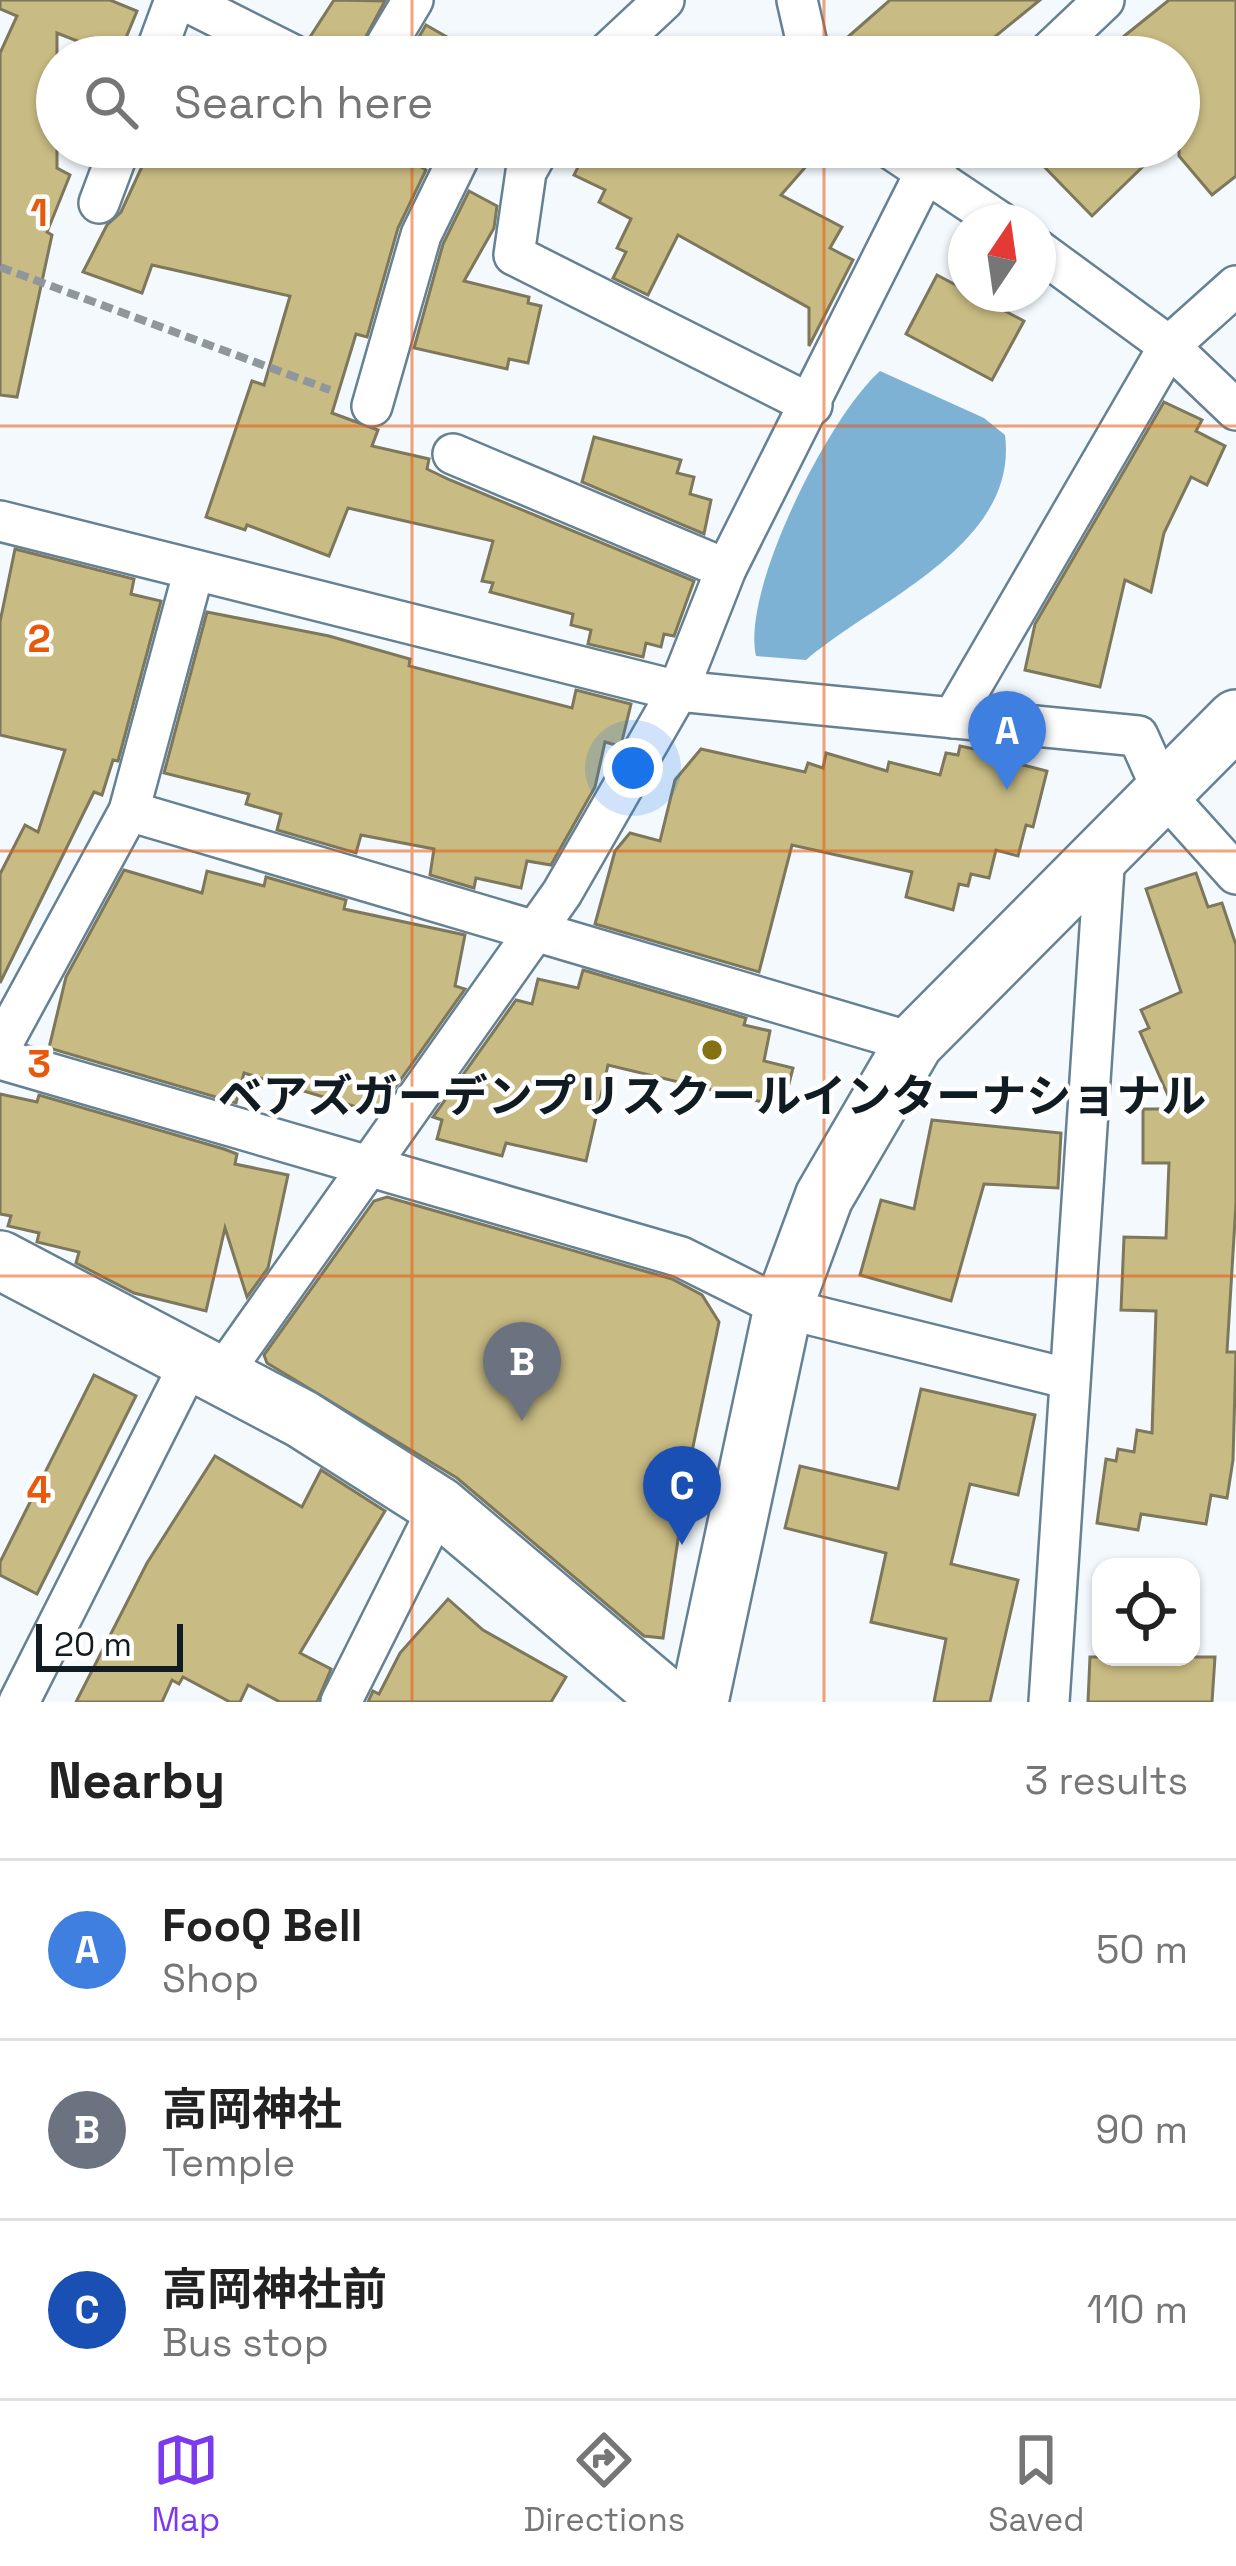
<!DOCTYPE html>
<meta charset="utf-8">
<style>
:root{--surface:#fff;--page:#f2f2f2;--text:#222;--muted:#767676;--line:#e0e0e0;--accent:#7c3aed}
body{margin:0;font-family:"Space Grotesk","Noto Sans JP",sans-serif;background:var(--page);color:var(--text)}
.controls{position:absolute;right:36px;bottom:36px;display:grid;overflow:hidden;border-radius:24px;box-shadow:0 3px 9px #0004}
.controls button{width:108px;height:108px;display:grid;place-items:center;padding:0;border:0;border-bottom:3px solid var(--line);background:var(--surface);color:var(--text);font:60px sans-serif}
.compass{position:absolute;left:948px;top:204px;width:108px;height:108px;border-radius:50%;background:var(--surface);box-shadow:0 3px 9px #0004;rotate:13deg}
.scale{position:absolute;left:36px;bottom:30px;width:147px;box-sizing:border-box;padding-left:12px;border:6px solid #101b22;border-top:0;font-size:33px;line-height:42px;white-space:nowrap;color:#101b22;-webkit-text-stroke:9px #fff;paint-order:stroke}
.you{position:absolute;left:633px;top:768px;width:42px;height:42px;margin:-30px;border:9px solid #fff;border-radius:50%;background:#1a73e8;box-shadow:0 0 0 18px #1a73e833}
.badge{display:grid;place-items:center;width:78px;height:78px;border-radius:50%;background:var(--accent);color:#fff;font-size:39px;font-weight:700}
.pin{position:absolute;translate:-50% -99px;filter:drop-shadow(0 3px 6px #0008)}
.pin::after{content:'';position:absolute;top:63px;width:42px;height:36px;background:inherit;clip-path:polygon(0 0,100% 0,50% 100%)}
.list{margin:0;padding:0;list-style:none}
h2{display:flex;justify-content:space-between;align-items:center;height:156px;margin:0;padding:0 48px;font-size:51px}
h2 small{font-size:39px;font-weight:400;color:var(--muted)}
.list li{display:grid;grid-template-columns:78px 1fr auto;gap:36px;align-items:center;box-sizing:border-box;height:180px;padding:0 48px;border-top:3px solid var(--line)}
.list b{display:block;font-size:45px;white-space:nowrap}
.list p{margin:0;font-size:39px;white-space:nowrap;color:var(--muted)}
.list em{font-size:39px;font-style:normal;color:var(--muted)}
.icon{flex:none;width:66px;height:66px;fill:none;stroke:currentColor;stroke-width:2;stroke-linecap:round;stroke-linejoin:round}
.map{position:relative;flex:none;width:1236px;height:1702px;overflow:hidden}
.search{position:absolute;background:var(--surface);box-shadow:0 3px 9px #0004;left:36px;right:36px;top:36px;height:132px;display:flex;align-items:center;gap:30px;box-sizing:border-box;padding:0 42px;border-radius:66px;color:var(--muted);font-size:45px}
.sheet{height:696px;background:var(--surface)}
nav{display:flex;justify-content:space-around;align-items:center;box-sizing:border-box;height:168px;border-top:3px solid var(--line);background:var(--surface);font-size:33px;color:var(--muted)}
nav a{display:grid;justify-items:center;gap:6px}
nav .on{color:var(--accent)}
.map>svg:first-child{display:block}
.water{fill:#7db2d5}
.building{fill:#c8bb83;stroke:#7d775b;stroke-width:3}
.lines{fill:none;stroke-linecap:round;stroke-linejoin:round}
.street-casing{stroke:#668193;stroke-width:44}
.secondary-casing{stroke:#668193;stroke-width:62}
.path{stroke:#8f979d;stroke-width:8;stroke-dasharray:12 6;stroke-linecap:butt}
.street{stroke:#fff;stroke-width:39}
.secondary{stroke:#fff;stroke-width:57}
.grid{fill:none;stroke:#e8590c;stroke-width:3;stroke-opacity:0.55}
.poi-dot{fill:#847112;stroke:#fff;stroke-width:4.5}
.labels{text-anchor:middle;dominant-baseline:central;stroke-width:9;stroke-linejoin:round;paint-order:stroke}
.poi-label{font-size:45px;font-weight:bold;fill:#101b22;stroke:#fff}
.grid-label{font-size:39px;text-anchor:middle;font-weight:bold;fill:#e8590c;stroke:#fff;stroke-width:9;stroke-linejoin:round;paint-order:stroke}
</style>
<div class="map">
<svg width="1236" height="1702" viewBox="0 0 1236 1702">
<rect width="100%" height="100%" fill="#f3f9fd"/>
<path class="water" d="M 880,371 L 984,418 L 1005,435 C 1019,545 876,600 806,660 L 756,656 C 741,589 830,415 880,371 Z"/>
<g class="building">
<path d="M 0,0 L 110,0 L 137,11 L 118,57 L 57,33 L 57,168 L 70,175 L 47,232 L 52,235 L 17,397 L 0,395 L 0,53 L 17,16 L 0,9 Z"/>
<path d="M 334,0 L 385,1 L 355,57 L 321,57 L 310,37 Z"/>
<path d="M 890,0 L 1040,0 L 970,57 L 833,57 L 833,50 Z"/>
<path d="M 1169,0 L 1236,0 L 1236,176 L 1212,195 L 1179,156 L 1179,57 L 1098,57 Z"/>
<path d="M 426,25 L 482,57 L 407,57 Z"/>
<path d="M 151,147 L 389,147 L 426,170 L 398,228 L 367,337 L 356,334 L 332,413 L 378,430 L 372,446 L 429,459 L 427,469 L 450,480 L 694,581 L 674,636 L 664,634 L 661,647 L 646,643 L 643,657 L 588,644 L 591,630 L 571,625 L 573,614 L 490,592 L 493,583 L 482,581 L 493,541 L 348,508 L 329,556 L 247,525 L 245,530 L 206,517 L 252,381 L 264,385 L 290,296 L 152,265 L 142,293 L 83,272 L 107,225 L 121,212 Z"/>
<path d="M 588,147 L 823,147 L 781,195 L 842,227 L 830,248 L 853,260 L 809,346 L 809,308 L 678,235 L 648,295 L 613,278 L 626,252 L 617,248 L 631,219 L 599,202 L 605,190 L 574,175 Z"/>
<path d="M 1025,147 L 1163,147 L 1092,216 Z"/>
<path d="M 469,191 L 497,206 L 494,228 L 464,281 L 529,297 L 528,303 L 541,306 L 528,363 L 509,359 L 507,369 L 414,348 L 443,244 Z"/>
<path d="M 937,275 L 1024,321 L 992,380 L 906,334 Z"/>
<path d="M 1164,402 L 1202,420 L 1196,431 L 1225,446 L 1207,485 L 1191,477 L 1164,533 L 1151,592 L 1125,580 L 1100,687 L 1025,670 L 1035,624 Z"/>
<path d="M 594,437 L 681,460 L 677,473 L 694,477 L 690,494 L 711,500 L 704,534 L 582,482 Z"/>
<path d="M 15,549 L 134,579 L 131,594 L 161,601 L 118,761 L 113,760 L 102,795 L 94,792 L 0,983 L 0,874 L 25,825 L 38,832 L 65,750 L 0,735 L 0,622 Z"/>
<path d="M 207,612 L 329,636 L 410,659 L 409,666 L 572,708 L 576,690 L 631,704 L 622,741 L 619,746 L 605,742 L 595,787 L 551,865 L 527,861 L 521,888 L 476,878 L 474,888 L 430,875 L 434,849 L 361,835 L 356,853 L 277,830 L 281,814 L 246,804 L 249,794 L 164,773 Z"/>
<path d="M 981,745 L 1026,753 L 1023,765 L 1047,771 L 1033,827 L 1026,825 L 1018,856 L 996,850 L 989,878 L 971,874 L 968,886 L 959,884 L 953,910 L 906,897 L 912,872 L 792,845 L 759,972 L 595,924 L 615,851 L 630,833 L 660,841 L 675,780 L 701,749 L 805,772 L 808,763 L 823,768 L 826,753 L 887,771 L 889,762 L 940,775 L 946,753 L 958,755 L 960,746 L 979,750 Z"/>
<path d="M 124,870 L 202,893 L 207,871 L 264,886 L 266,877 L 346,900 L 344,909 L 465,935 L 455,986 L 465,989 L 382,1106 L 362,1101 L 360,1108 L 244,1073 L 236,1103 L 49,1048 L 66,977 Z"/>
<path d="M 1196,873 L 1208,907 L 1222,903 L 1236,945 L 1236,1203 L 1227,1352 L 1236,1352 L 1233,1460 L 1227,1498 L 1211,1495 L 1206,1524 L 1141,1514 L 1138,1530 L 1097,1523 L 1106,1459 L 1116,1461 L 1118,1449 L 1134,1452 L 1137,1430 L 1152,1433 L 1156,1311 L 1121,1310 L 1124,1237 L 1166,1238 L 1169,1163 L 1143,1163 L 1143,1109 L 1174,1109 L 1140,1032 L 1149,1028 L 1141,1010 L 1181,992 L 1146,889 Z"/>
<path d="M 583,970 L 746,1018 L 744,1025 L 770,1031 L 764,1061 L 793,1068 L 783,1107 L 608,1065 L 586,1161 L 506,1143 L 502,1156 L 437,1139 L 442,1120 L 433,1117 L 516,1000 L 532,1004 L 538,979 L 578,988 Z"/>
<path d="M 0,1094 L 37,1102 L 39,1095 L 224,1149 L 237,1154 L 235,1164 L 288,1175 L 268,1268 L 247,1297 L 225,1228 L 206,1311 L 134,1293 L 76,1263 L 79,1252 L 37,1242 L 39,1233 L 8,1226 L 11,1216 L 0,1214 Z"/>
<path d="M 932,1120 L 1061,1133 L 1058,1188 L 984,1184 L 951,1301 L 860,1275 L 881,1200 L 914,1209 Z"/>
<path d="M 387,1197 L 672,1279 L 702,1295 L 719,1322 L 690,1461 L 663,1638 L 644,1636 L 457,1478 L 267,1363 L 264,1355 L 374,1201 Z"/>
<path d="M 94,1375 L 136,1396 L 37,1594 L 0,1575 L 0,1562 Z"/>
<path d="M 921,1389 L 1035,1415 L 1018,1495 L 970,1484 L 951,1564 L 1018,1580 L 990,1702 L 934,1702 L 946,1639 L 871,1622 L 886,1553 L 785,1528 L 800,1466 L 898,1489 Z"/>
<path d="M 215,1456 L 302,1507 L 321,1470 L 385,1511 L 300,1653 L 331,1669 L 317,1702 L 280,1702 L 248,1685 L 240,1702 L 230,1702 L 183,1677 L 179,1684 L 172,1680 L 162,1702 L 76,1702 L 147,1563 Z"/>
<path d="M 448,1599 L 483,1630 L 566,1677 L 551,1702 L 368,1702 L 373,1691 L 379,1694 L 400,1653 Z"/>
<path d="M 1090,1657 L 1215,1657 L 1212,1702 L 1088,1702 Z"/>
</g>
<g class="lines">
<g class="street-casing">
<g id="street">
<path d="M 184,0 L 297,57"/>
<path d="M 797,0 L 810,57"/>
<path d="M 154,57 L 175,0"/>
<path d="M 379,57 L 413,0"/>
<path d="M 603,57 L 664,0"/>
<path d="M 1044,57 L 1104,0"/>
<path d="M 540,147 L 526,172 L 514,255 L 812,405"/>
<path d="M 888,147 L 1000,222"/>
<path d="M 99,203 L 120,147"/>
<path d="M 1038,250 L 1169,346 L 1236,410"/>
<path d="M 372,406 L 421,235 L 464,147"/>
<path d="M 453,454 L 726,569"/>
<path d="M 0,521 L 678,691 L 1138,736 L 1164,794 L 1236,874"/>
<path d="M 953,718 L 1169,346 L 1236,286"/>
<path d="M 129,811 L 914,1043"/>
<path d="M 0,1048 L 129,811 L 194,570"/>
<path d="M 0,1059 L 681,1257 L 783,1308 L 1070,1379"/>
<path d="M 219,1378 L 562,893 L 678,691 L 726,569 L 927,169 L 950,147"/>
<path d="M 19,1702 L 190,1363"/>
<path d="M 341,1702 L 439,1506"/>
<path d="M 1049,1702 L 1105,853"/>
</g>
</g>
<g class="secondary-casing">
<g id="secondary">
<path d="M 0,1260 L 302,1419 L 439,1506 L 671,1702"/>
<path d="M 699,1702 L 783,1308 L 824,1197 L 914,1043 L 1236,719"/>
</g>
</g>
<path class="path" d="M 0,267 L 330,390"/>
<use href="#street" class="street"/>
<use href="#secondary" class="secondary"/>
</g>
<path class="grid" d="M 412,0 L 412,57M 824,0 L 824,57M 412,147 L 412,1702M 824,147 L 824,1702M 0,426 L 1236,426M 0,851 L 1236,851M 0,1276 L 1236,1276"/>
<circle class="poi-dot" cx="712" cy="1050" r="12"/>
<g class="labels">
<g class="poi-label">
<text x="712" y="1096">ベアズガーデンプリスクールインターナショナル</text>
</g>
</g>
<g class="grid-label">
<text x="39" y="226">1</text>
<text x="39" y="652">2</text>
<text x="39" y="1077">3</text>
<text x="39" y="1503">4</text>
</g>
</svg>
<div class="controls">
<button><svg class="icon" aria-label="locate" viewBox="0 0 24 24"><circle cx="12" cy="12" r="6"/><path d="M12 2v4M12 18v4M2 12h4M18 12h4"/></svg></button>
</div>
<svg class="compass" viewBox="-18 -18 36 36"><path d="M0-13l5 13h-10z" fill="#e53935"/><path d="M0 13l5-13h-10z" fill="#767676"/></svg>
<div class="scale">20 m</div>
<div class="you"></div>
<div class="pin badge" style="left:1007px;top:790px;background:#3f7fe0">A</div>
<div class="pin badge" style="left:522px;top:1421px;background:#6b7280">B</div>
<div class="pin badge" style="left:682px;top:1545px;background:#1a4fb4">C</div>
<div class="search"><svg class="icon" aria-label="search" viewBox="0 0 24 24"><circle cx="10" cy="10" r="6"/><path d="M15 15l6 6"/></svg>Search here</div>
</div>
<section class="sheet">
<h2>Nearby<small>3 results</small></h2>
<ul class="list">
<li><span class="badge" style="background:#3f7fe0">A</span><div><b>FooQ Bell</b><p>Shop</p></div><em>50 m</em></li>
<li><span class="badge" style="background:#6b7280">B</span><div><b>高岡神社</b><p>Temple</p></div><em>90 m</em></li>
<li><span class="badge" style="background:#1a4fb4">C</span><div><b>高岡神社前</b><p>Bus stop</p></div><em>110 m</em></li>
</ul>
</section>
<nav>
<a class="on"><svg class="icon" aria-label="map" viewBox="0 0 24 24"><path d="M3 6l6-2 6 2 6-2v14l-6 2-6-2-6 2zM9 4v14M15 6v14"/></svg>Map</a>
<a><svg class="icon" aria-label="directions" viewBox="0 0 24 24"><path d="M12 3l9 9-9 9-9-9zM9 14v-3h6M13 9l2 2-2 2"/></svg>Directions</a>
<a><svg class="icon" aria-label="saved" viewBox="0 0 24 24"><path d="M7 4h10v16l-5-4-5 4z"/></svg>Saved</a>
</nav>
